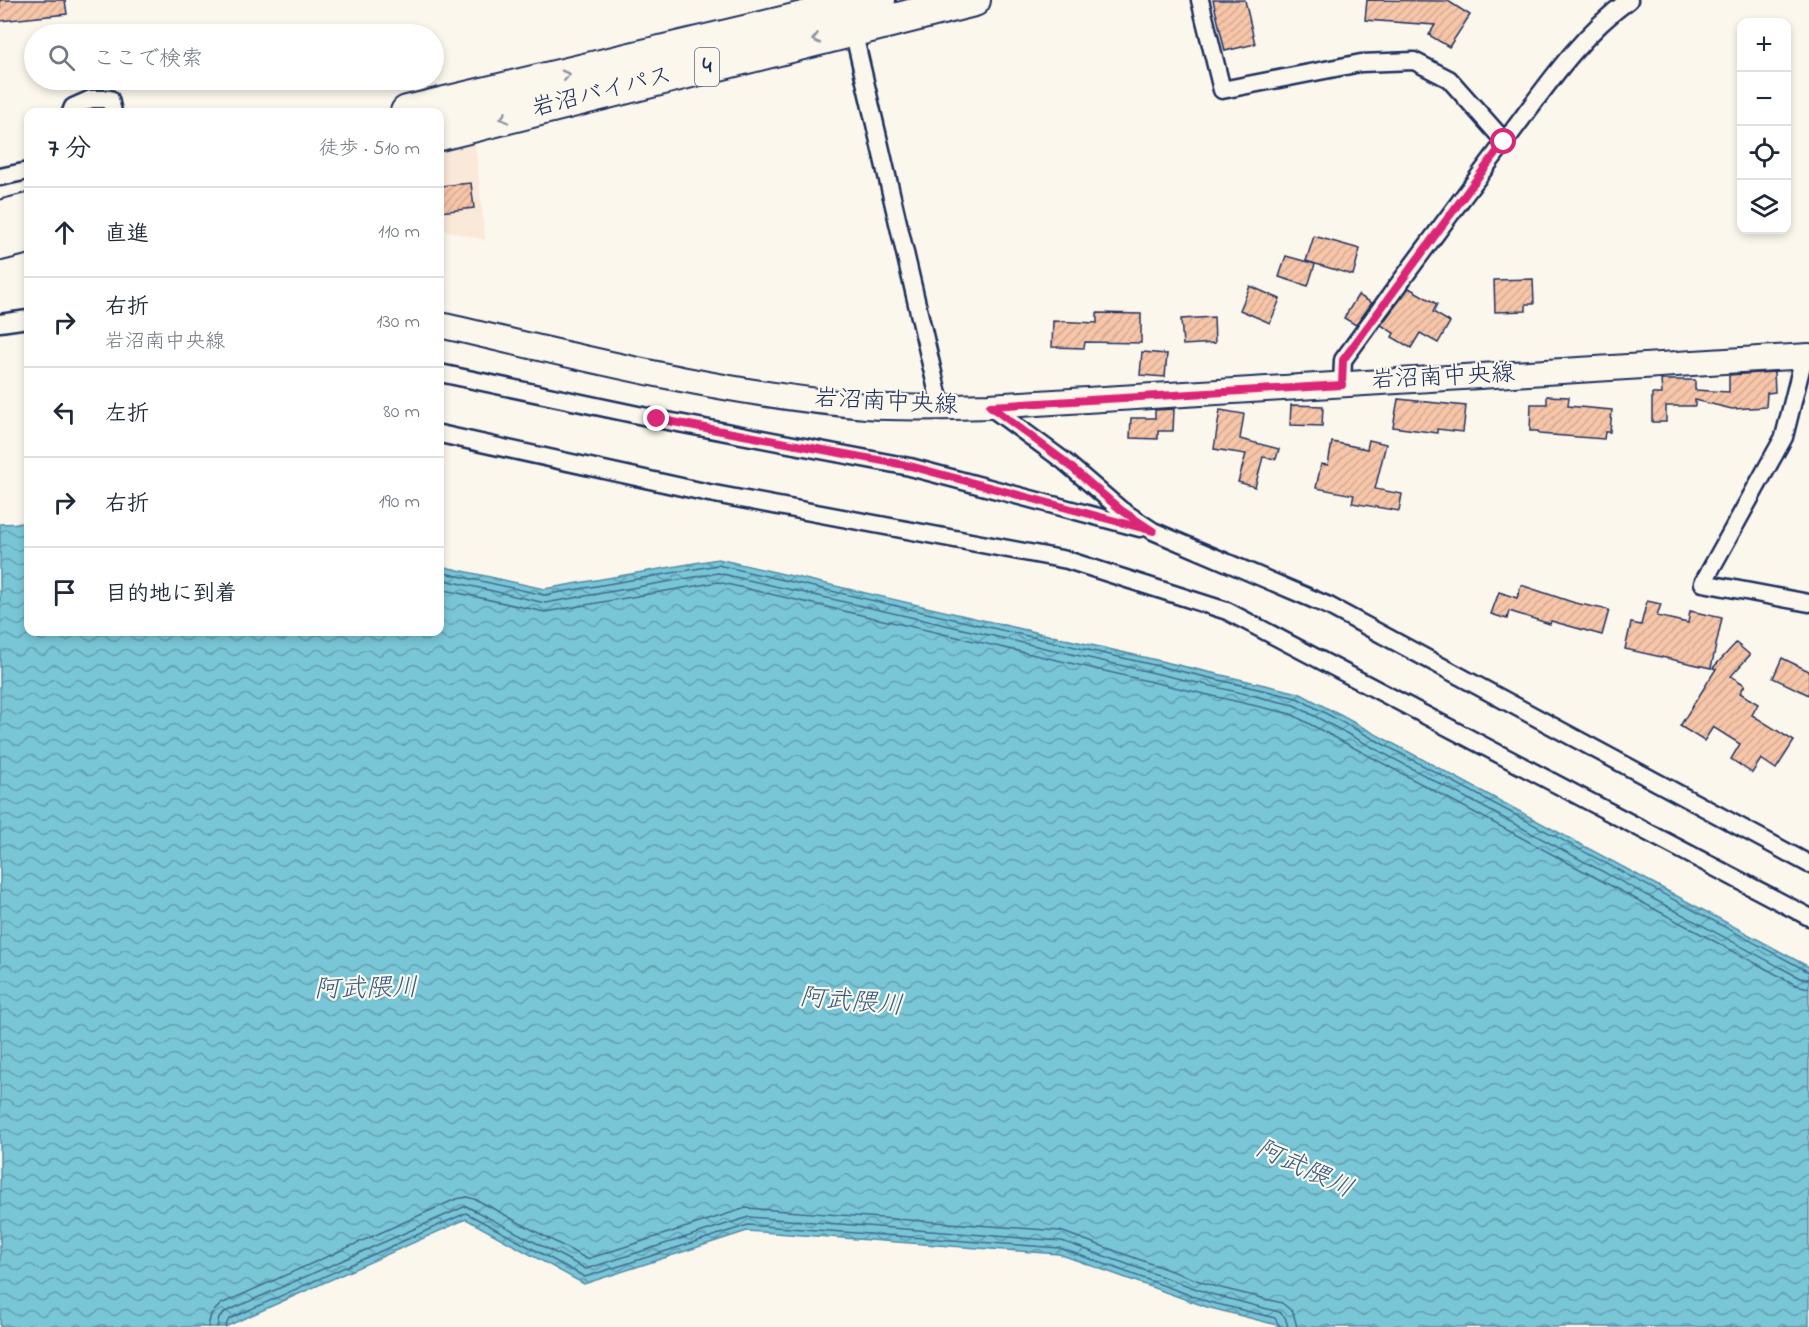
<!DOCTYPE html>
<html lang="ja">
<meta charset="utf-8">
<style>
:root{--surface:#fff;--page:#f2f2f3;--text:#1f2937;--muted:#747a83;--line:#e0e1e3}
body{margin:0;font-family:"Indie Flower","Klee One",sans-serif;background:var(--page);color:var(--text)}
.controls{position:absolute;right:18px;top:18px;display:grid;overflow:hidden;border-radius:12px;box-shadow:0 3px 9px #0003}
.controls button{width:54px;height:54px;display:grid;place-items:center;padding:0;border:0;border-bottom:2px solid var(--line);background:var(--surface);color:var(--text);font:30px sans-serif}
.stop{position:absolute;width:18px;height:18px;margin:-14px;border:4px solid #db2777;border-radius:50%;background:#fff}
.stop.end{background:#db2777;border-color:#fff;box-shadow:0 2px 6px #0008}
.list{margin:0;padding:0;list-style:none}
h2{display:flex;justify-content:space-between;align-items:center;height:78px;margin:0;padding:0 24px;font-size:26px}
h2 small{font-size:20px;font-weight:400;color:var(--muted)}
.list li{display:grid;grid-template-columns:39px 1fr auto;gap:18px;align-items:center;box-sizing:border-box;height:90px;padding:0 24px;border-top:2px solid var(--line)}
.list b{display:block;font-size:22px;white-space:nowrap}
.list p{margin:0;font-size:20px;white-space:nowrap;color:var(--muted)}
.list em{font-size:20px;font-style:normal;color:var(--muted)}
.icon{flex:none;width:33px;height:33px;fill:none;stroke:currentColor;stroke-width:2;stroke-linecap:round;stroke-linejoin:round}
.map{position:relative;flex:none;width:1809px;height:1327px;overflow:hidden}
.search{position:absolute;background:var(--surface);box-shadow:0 3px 9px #0003;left:24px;top:24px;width:420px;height:66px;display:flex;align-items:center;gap:15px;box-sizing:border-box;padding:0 21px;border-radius:33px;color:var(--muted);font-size:22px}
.panel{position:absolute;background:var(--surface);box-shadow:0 3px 9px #0003;left:24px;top:108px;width:420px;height:528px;border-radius:12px}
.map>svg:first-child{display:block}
.built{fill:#fae8d8}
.water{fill:url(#water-waves);stroke:#538aa7;stroke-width:1.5}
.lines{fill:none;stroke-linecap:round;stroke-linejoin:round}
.shore{stroke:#416b8e;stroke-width:1.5}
.building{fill:url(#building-hatch);stroke:#1b2f5e;stroke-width:1.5}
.street-casing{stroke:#1b2f5e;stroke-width:21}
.secondary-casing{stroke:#1b2f5e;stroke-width:28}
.highway-casing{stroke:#1b2f5e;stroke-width:36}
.street{stroke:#fbf7ec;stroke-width:16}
.secondary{stroke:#fbf7ec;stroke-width:24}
.highway{stroke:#fbf7ec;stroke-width:32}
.oneway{stroke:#8b93a5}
.route{stroke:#db2777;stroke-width:8}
.labels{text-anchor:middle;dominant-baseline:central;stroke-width:4.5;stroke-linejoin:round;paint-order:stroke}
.shield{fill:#fbf7ec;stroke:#5e6b89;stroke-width:1.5}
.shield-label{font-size:22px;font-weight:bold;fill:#1b2f5e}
.street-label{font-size:24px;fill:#1b2f5e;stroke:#fbf7ec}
.water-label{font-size:26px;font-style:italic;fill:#375c82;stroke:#fbf7ec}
</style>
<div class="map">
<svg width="1809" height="1327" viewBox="0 0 1809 1327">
<defs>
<pattern id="water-waves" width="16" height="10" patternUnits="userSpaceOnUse" patternTransform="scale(1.5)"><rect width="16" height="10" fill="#79c6d7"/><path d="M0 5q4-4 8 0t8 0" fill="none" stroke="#62a1b2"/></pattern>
<pattern id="building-hatch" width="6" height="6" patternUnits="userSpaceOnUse" patternTransform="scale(1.5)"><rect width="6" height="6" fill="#f7c5a8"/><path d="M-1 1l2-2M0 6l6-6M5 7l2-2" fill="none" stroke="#d3aa93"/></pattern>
</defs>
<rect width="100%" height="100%" fill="#fbf7ec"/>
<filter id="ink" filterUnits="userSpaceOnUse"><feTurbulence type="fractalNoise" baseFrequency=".0167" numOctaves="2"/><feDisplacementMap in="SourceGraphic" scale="12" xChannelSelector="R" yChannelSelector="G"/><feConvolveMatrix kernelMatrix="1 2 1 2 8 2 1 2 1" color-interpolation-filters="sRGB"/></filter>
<g filter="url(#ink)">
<path class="built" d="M 475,144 L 485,240 L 440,229 L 440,153 Z"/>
<path class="water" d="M 28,523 L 28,632 L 440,632 L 440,566 L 544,589 L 718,559 L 1299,693 L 1809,967 L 1809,1327 L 1285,1327 L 1207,1307 L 1059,1254 L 747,1231 L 584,1284 L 466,1219 L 225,1327 L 0,1327 L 0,524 Z"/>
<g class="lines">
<g class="shore">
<path d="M 440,572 L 544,595 L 718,565 L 1297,698 L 1809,972"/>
<path d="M 440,579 L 545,603 L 718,573 L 1294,705 L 1800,978 L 1809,979"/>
<path d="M 440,589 L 545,612 L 718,582 L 1291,714 L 1796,985 L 1809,988"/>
<path d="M 208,1327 L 211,1314 L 221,1304 L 456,1199 L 467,1197 L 477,1200 L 587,1259 L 746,1208 L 1060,1231 L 1213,1286 L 1282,1303 L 1293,1312 L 1297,1327"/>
<path d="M 217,1327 L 219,1318 L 225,1312 L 466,1206 L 586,1269 L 749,1217 L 1062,1241 L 1211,1294 L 1279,1312 L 1285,1317 L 1288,1327"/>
<path d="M 225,1327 L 229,1319 L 466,1213 L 585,1277 L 748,1225 L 1060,1248 L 1209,1302 L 1275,1318 L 1280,1327"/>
</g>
</g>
<g class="building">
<path d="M 0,0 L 65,0 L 67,14 L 0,21 Z"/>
<path d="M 1213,0 L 1245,0 L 1255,44 L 1225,51 Z"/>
<path d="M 1367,0 L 1448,1 L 1470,15 L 1449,47 L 1429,35 L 1435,25 L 1365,20 Z"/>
<path d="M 471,183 L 474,208 L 440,212 L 440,186 Z"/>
<path d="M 1314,236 L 1360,249 L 1353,275 L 1306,261 Z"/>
<path d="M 1286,256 L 1315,264 L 1308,286 L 1279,277 Z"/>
<path d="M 1533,279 L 1534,304 L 1526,304 L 1526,311 L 1495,312 L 1494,280 Z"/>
<path d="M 1250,286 L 1280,299 L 1270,323 L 1240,310 Z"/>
<path d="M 1409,288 L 1437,304 L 1433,312 L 1450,322 L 1438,343 L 1420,333 L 1411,348 L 1392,337 L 1394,333 L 1381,325 Z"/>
<path d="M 1358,295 L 1372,303 L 1356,325 L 1344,318 Z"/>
<path d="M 1097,313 L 1141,314 L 1141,343 L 1085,342 L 1084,348 L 1052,347 L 1053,321 L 1097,323 Z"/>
<path d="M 1214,317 L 1215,343 L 1183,345 L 1181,319 Z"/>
<path d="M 1142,352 L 1167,354 L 1165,377 L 1140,375 Z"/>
<path d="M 1774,372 L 1775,392 L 1767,393 L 1766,407 L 1732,409 L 1695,400 L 1695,406 L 1666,406 L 1666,422 L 1652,422 L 1652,394 L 1662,394 L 1661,380 L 1695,380 L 1695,390 L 1729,392 L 1729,375 Z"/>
<path d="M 1547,396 L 1569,397 L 1568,406 L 1612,410 L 1610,432 L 1605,432 L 1604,439 L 1539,434 L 1538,431 L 1530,431 L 1531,404 L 1547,404 Z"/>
<path d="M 1398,399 L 1466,406 L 1463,432 L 1437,429 L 1437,433 L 1393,427 Z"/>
<path d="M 1291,405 L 1323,406 L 1322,426 L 1290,425 Z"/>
<path d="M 1174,409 L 1173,431 L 1158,431 L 1158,439 L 1130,438 L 1131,418 L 1155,418 L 1155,410 Z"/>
<path d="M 1220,410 L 1244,414 L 1240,439 L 1279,449 L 1276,459 L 1263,457 L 1255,487 L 1238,482 L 1246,454 L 1214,449 Z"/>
<path d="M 1369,440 L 1386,444 L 1375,489 L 1402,494 L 1399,511 L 1352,503 L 1354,495 L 1316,488 L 1321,464 L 1328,465 L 1332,442 L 1367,449 Z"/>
<path d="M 1521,585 L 1575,603 L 1609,610 L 1602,635 L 1551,621 L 1550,624 L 1509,611 L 1507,619 L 1491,614 L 1499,592 L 1517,598 Z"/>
<path d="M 1647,601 L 1661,604 L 1657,616 L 1688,623 L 1690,611 L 1722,618 L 1711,668 L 1625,649 L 1631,623 L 1641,625 Z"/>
<path d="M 1736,643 L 1750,655 L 1731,676 L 1745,685 L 1740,693 L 1758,704 L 1752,715 L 1794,741 L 1776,769 L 1761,759 L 1752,773 L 1731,759 L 1740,744 L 1713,727 L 1704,741 L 1680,726 L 1716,669 L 1713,668 Z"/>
<path d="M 1782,658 L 1809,671 L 1809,695 L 1773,678 Z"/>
</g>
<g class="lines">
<g class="street-casing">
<g id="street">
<path d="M 1200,0 L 1222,90 L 1361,63 L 1414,61 L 1449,79 L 1505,142"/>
<path d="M 853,30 L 941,407"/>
<path d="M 71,112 L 73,107 L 91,99 L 110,99 L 113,112"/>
<path d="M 0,177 L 28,171"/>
<path d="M 0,323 L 28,319"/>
<path d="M 1804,357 L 1784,437 L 1703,583 L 1809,603"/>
<path d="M 440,373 L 657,419 L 910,467 L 1140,528"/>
<path d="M 1342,385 L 1343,360 C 1397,286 1451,213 1506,140 C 1543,91 1578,37 1629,0"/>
<path d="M 989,406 L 1064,461 L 1121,510 L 1153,531 L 1329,606 L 1809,864"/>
<path d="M 440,434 L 709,493 L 1067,560 L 1227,611 L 1809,917"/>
</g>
</g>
<g class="secondary-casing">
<path id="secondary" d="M 440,325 C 580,357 722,394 866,406 C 907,409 949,407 989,406 L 1809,356"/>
</g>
<g class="highway-casing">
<g id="highway">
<path d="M 407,112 L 879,0"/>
<path d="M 440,134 L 974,0"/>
<path d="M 0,217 L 28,210"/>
<path d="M 0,244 L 28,237"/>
</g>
</g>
<use href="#street" class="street"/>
<use href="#secondary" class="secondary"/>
<use href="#highway" class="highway"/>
</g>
<defs><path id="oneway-chevron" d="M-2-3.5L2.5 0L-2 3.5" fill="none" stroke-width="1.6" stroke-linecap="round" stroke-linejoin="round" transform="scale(1.5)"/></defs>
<g class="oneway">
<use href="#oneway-chevron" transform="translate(816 39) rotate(166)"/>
<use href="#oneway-chevron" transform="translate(566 75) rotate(-13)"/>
<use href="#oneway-chevron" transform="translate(504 118) rotate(166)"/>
</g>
</g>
<g class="lines" filter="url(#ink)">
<path class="route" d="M 657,419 L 910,466 L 1153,531 L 1121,510 L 1064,461 L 990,406 L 1342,385 L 1343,360 L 1504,142"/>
</g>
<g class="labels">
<rect class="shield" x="695" y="48" width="24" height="38" rx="4.5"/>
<g class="shield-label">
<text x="707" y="67">4</text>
</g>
<g class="street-label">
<text transform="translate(602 93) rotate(-14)">岩沼バイパス</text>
<text transform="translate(1443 378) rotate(-3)">岩沼南中央線</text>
<text transform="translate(886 403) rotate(3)">岩沼南中央線</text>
</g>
<g class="water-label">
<text transform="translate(366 990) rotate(-1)">阿武隈川</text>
<text transform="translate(851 1003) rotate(5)">阿武隈川</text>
<text transform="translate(1304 1170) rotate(25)">阿武隈川</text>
</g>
</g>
</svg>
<div class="controls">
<button>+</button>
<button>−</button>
<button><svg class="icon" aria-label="locate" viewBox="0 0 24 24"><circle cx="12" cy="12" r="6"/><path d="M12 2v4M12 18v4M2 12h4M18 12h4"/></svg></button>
<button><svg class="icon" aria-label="layers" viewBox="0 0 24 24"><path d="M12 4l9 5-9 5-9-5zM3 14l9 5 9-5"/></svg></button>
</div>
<div class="stop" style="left:1504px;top:142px"></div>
<div class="stop end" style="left:657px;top:419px"></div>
<div class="search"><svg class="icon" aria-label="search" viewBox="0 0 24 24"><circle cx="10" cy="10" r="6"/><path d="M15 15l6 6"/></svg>ここで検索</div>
<section class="panel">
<h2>7 分<small>徒歩 · 510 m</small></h2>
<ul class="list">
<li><svg class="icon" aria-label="ahead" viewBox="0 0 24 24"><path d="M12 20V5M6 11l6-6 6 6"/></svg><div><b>直進</b></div><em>110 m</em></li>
<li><svg class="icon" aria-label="right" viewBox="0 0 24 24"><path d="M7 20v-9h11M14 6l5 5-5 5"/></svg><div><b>右折</b><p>岩沼南中央線</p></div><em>130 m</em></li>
<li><svg class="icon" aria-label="left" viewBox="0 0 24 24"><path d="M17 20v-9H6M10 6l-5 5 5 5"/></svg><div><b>左折</b></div><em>80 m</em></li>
<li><svg class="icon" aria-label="right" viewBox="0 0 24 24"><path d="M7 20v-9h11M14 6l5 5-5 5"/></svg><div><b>右折</b></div><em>190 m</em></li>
<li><svg class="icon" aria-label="arrive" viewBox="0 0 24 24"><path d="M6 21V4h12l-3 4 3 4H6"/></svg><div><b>目的地に到着</b></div></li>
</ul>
</section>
</div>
